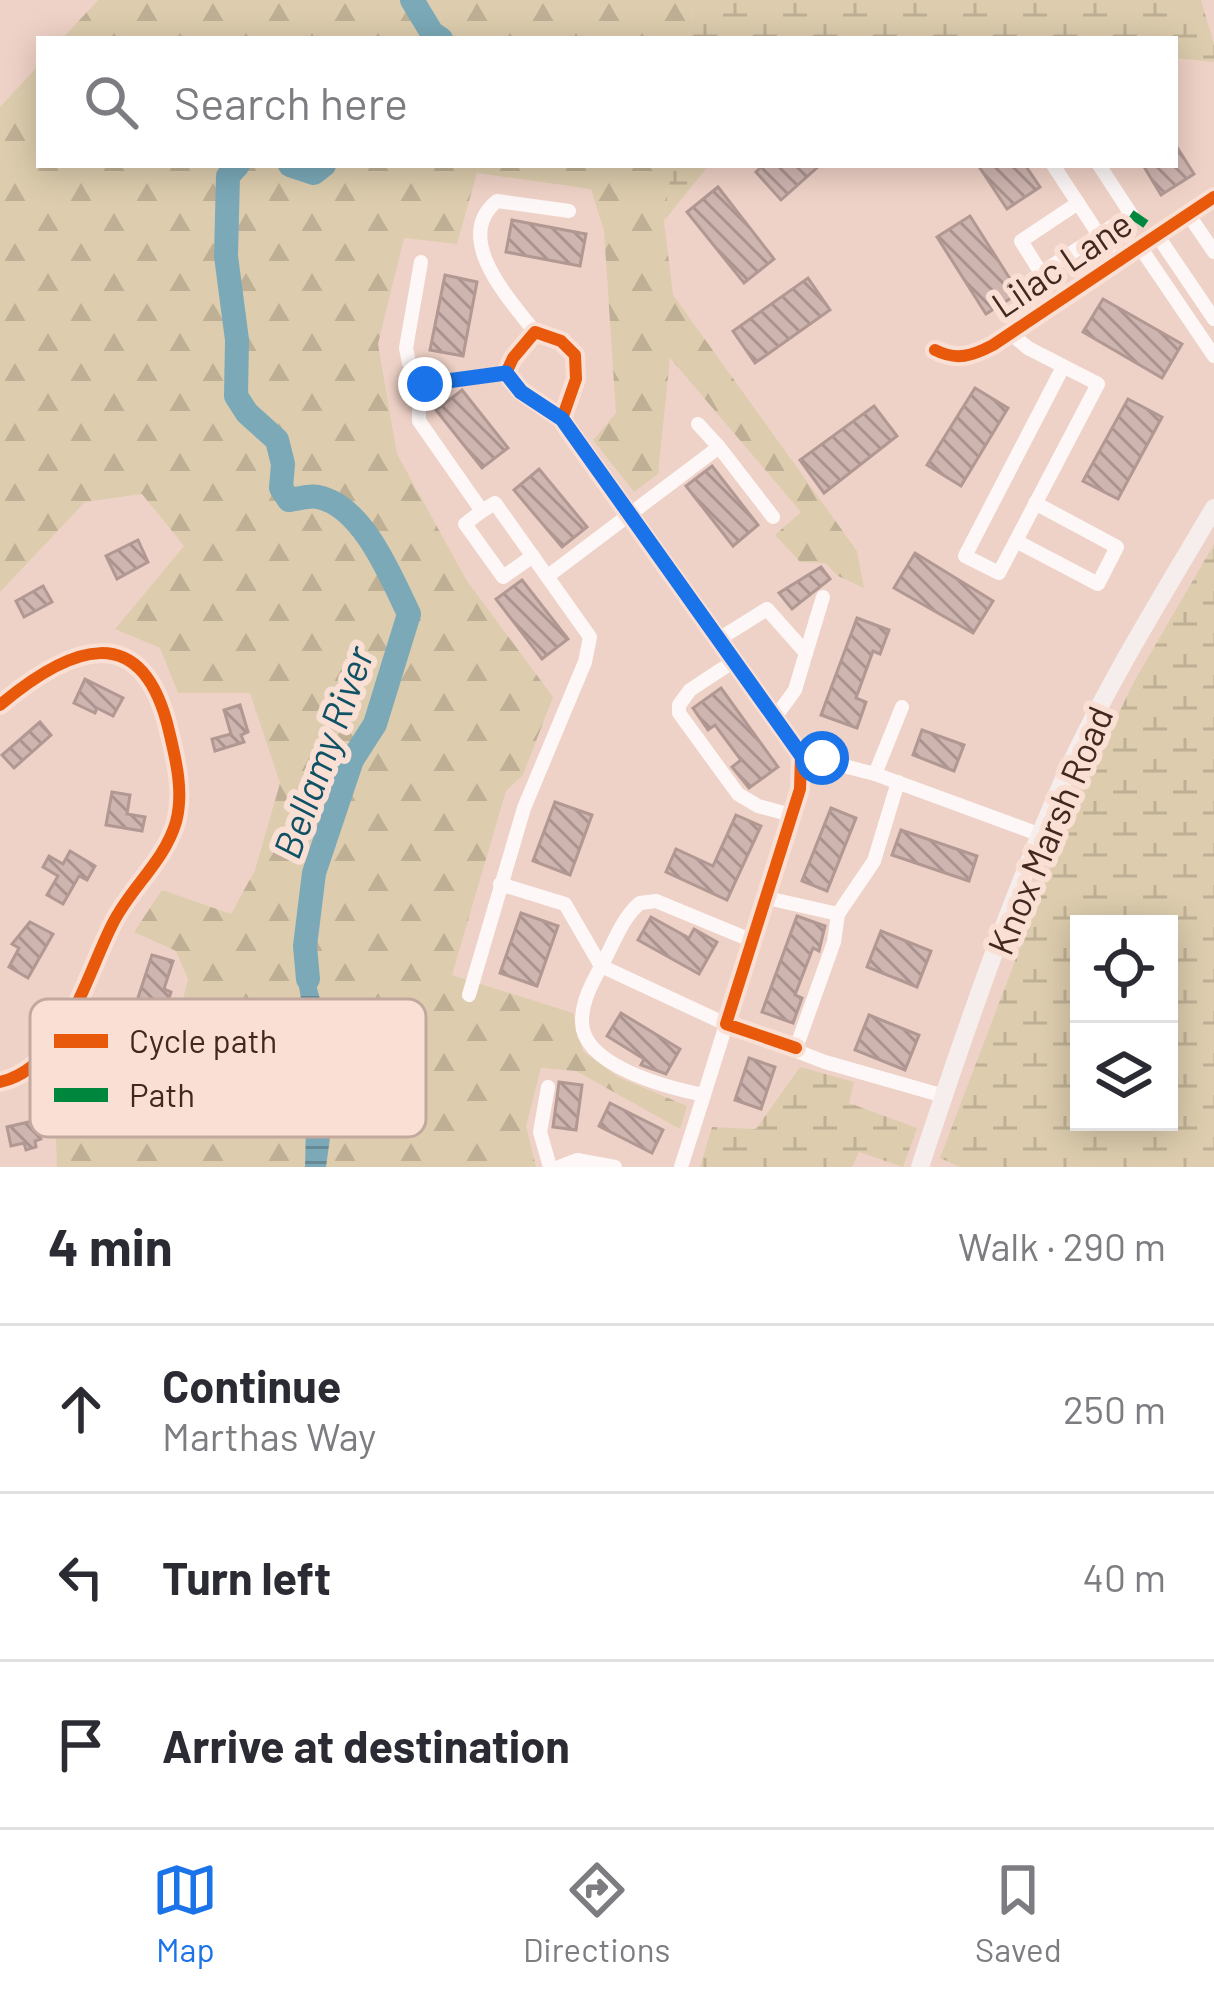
<!DOCTYPE html>
<meta charset="utf-8">
<style>
:root{--surface:#fff;--page:#f2f2f3;--text:#2b2b33;--muted:#7c7c81;--line:#e1e1e2;--accent:#1a73e8}
body{margin:0;font-family:Barlow,sans-serif;background:var(--page);color:var(--text)}
.controls{position:absolute;right:36px;bottom:36px;display:grid;overflow:hidden;border-radius:0px;box-shadow:0 6px 30px #0003}
.controls button{width:108px;height:108px;display:grid;place-items:center;padding:0;border:0;border-bottom:3px solid var(--line);background:var(--surface);color:var(--text);font:60px sans-serif}
.stop{position:absolute;width:36px;height:36px;margin:-27px;border:9px solid #1a73e8;border-radius:50%;background:#fff}
.stop.end{background:#1a73e8;border-color:#fff;box-shadow:0 3px 12px #0008}
.list{margin:0;padding:0;list-style:none}
h2{display:flex;justify-content:space-between;align-items:center;height:156px;margin:0;padding:0 48px;font-size:51px}
h2 small{font-size:39px;font-weight:400;color:var(--muted)}
.list li{display:grid;grid-template-columns:78px 1fr auto;gap:36px;align-items:center;box-sizing:border-box;height:168px;padding:0 48px;border-top:3px solid var(--line)}
.list b{display:block;font-size:45px;white-space:nowrap}
.list p{margin:0;font-size:39px;white-space:nowrap;color:var(--muted)}
.list em{font-size:39px;font-style:normal;color:var(--muted)}
.icon{flex:none;width:66px;height:66px;fill:none;stroke:currentColor;stroke-width:2;stroke-linecap:round;stroke-linejoin:round}
.map{position:relative;flex:none;width:1214px;height:1167px;overflow:hidden}
.search{position:absolute;background:var(--surface);box-shadow:0 6px 30px #0003;left:36px;right:36px;top:36px;height:132px;display:flex;align-items:center;gap:30px;box-sizing:border-box;padding:0 42px;border-radius:0px;color:var(--muted);font-size:45px}
.sheet{height:660px;background:var(--surface)}
nav{display:flex;justify-content:space-around;align-items:center;box-sizing:border-box;height:168px;border-top:3px solid var(--line);background:var(--surface);font-size:33px;color:var(--muted)}
nav a{display:grid;justify-items:center;gap:6px}
nav .on{color:var(--accent)}
.map>svg:first-child{display:block}
.forest{fill:url(#forest-firs)}
.wetland{fill:url(#wetland-marsh);fill-rule:evenodd}
.water{fill:url(#water-rules)}
.lines{fill:none;stroke-linecap:round;stroke-linejoin:round}
.river{stroke:#7ba9b8;stroke-width:24}
.building{fill:url(#building-back-hatch);stroke:#b19893;stroke-width:3}
.minor{stroke:#fdf8f7;stroke-width:14}
.major{stroke:#f6eeec;stroke-width:18}
.quiet{stroke:#00873e;stroke-width:9;stroke-dasharray:18 9;stroke-linecap:butt}
.cycleway-casing{stroke:#fadfd5;stroke-width:20}
.cycleway{stroke:#e8590c;stroke-width:12}
.route{stroke:#1a73e8;stroke-width:15}
.labels{text-anchor:middle;dominant-baseline:central;stroke-width:12;stroke-linejoin:round;paint-order:stroke}
.street-label{font-size:36px;fill:#41291f;stroke:#fadfd5}
.water-label{font-size:39px;font-style:italic;fill:#105265;stroke:#fadfd5}
.key{fill:#fadfd5;stroke:#c2a89e;stroke-width:3}
.key-label{font-size:33px;fill:#41291f}
</style>
<div class="map">
<svg width="1214" height="1167" viewBox="0 0 1214 1167">
<defs>
<pattern id="forest-firs" width="22" height="20" patternUnits="userSpaceOnUse" patternTransform="scale(3)"><rect width="22" height="20" fill="#ddcdae"/><path d="M5 1l3.5 6h-7zM16 11l3.5 6h-7z" fill="#bfb095"/></pattern>
<pattern id="wetland-marsh" width="20" height="14" patternUnits="userSpaceOnUse" patternTransform="scale(3)"><rect width="20" height="14" fill="#ddcdae"/><path d="M1 5h8M5 5V1M11 12h8M15 12V8" fill="none" stroke="#bfb095"/></pattern>
<pattern id="water-rules" width="6" height="5" patternUnits="userSpaceOnUse" patternTransform="scale(3)"><rect width="6" height="5" fill="#7ba9b8"/><path d="M0 2.5h6" fill="none" stroke="#668a95"/></pattern>
<pattern id="building-back-hatch" width="6" height="6" patternUnits="userSpaceOnUse" patternTransform="scale(3)"><rect width="6" height="6" fill="#cfb5b0"/><path d="M-1 5l2 2M0 0l6 6M5-1l2 2" fill="none" stroke="#aa938f"/></pattern>
</defs>
<rect width="100%" height="100%" fill="#efd2c7"/>
<g class="forest">
<path d="M 98,0 L 694,0 L 689,39 L 62,39 Z"/>
<path d="M 39,65 L 39,165 L 672,165 L 664,221 L 673,295 L 857,551 L 864,588 L 838,576 L 825,563 L 800,562 L 775,535 L 801,512 L 670,358 L 658,474 L 634,492 L 593,440 L 616,413 L 604,231 L 591,189 L 477,173 L 457,244 L 404,238 L 378,344 L 397,454 L 467,581 L 553,697 L 523,775 L 506,791 L 452,975 L 573,1013 L 583,1051 L 618,1077 L 687,1106 L 680,1129 L 576,1071 L 541,1068 L 526,1126 L 536,1167 L 57,1167 L 54,1098 L 162,1084 L 188,979 L 176,951 L 134,932 L 162,890 L 231,914 L 255,870 L 280,783 L 250,693 L 178,693 L 160,648 L 115,629 L 184,546 L 142,494 L 85,502 L 0,592 L 0,107 Z"/>
</g>
<g class="wetland">
<path d="M 694,0 L 1201,0 L 1214,44 L 1214,62 L 1175,58 L 1175,39 L 689,39 Z"/>
<path d="M 672,165 L 709,165 L 664,221 Z"/>
<path d="M 1214,544 L 1214,1167 L 960,1167 L 940,1158 L 1053,861 L 1060,832 L 1135,680 ZM 1169,924 L 1169,1122 L 1079,1122 L 1079,924 Z"/>
<path d="M 800,1067 L 854,1082 L 849,1103 L 917,1128 L 903,1167 L 859,1152 L 852,1167 L 700,1167 L 712,1127 L 756,1129 Z"/>
</g>
<path class="water" d="M 305,946 L 322,1006 L 333,1116 L 326,1167 L 305,1167 L 308,1039 L 299,987 Z"/>
<g class="lines">
<g class="river">
<path d="M 412,0 L 432,33 L 441,39"/>
<path d="M 238,165 L 228,176 L 226,256 L 237,340 L 236,396 L 247,413 L 277,440 L 283,464 L 281,488 L 289,500 C 298,499 310,495 318,497 C 363,506 391,577 409,614 L 375,724 L 352,760 L 314,873 L 305,946 L 308,979"/>
<path d="M 290,165 L 314,173 L 324,165"/>
</g>
</g>
<g class="building">
<path d="M 1175,144 L 1194,174 L 1161,195 L 1143,165 L 1175,165 Z"/>
<path d="M 763,165 L 820,165 L 781,200 L 756,172 Z"/>
<path d="M 978,165 L 1025,165 L 1040,187 L 1007,209 Z"/>
<path d="M 718,187 L 774,259 L 744,283 L 687,212 Z"/>
<path d="M 970,216 L 1019,293 L 986,314 L 937,237 Z"/>
<path d="M 512,220 L 586,234 L 580,266 L 506,252 Z"/>
<path d="M 445,275 L 477,282 L 463,356 L 430,350 Z"/>
<path d="M 808,278 L 830,310 L 755,363 L 733,331 Z"/>
<path d="M 1103,299 L 1182,344 L 1162,378 L 1083,332 Z"/>
<path d="M 975,388 L 1008,408 L 961,486 L 927,465 Z"/>
<path d="M 462,390 L 508,448 L 482,468 L 436,410 Z"/>
<path d="M 1128,399 L 1162,417 L 1118,499 L 1083,481 Z"/>
<path d="M 874,406 L 897,436 L 824,493 L 800,460 Z"/>
<path d="M 712,466 L 758,525 L 733,546 L 686,486 Z"/>
<path d="M 539,469 L 587,527 L 562,547 L 514,490 Z"/>
<path d="M 138,540 L 148,562 L 117,579 L 106,556 Z"/>
<path d="M 915,553 L 993,601 L 973,633 L 894,588 Z"/>
<path d="M 821,567 L 830,579 L 792,609 L 779,593 Z"/>
<path d="M 522,580 L 568,639 L 542,659 L 496,599 Z"/>
<path d="M 43,586 L 52,602 L 24,617 L 16,601 Z"/>
<path d="M 857,618 L 889,630 L 880,654 L 873,651 L 856,698 L 866,702 L 857,728 L 821,715 Z"/>
<path d="M 85,679 L 123,698 L 113,716 L 97,708 L 95,713 L 74,703 Z"/>
<path d="M 721,688 L 778,767 L 749,788 L 732,767 L 741,760 L 715,725 L 708,730 L 693,708 Z"/>
<path d="M 240,705 L 248,732 L 241,735 L 244,742 L 215,751 L 212,739 L 231,734 L 224,710 Z"/>
<path d="M 40,722 L 51,735 L 14,768 L 2,755 Z"/>
<path d="M 922,730 L 964,745 L 954,771 L 913,755 Z"/>
<path d="M 112,792 L 130,795 L 127,814 L 145,817 L 142,831 L 106,825 Z"/>
<path d="M 555,802 L 592,815 L 570,875 L 533,861 Z"/>
<path d="M 831,808 L 856,818 L 827,891 L 802,881 Z"/>
<path d="M 736,815 L 761,826 L 727,900 L 666,872 L 676,849 L 713,866 Z"/>
<path d="M 901,830 L 977,856 L 969,881 L 892,855 Z"/>
<path d="M 70,851 L 95,866 L 87,880 L 79,876 L 63,904 L 47,895 L 58,876 L 43,867 L 49,856 L 63,864 Z"/>
<path d="M 521,913 L 558,926 L 537,986 L 500,973 Z"/>
<path d="M 797,916 L 825,926 L 819,951 L 813,948 L 795,995 L 802,998 L 793,1023 L 762,1012 Z"/>
<path d="M 651,917 L 689,938 L 694,929 L 717,942 L 699,974 L 638,940 Z"/>
<path d="M 30,922 L 53,934 L 28,978 L 9,967 L 19,948 L 12,944 Z"/>
<path d="M 881,931 L 931,951 L 917,987 L 867,967 Z"/>
<path d="M 152,955 L 173,961 L 164,989 L 171,992 L 167,1004 L 158,1001 L 151,1022 L 132,1016 Z"/>
<path d="M 621,1013 L 680,1049 L 666,1074 L 641,1065 L 644,1059 L 607,1036 Z"/>
<path d="M 869,1015 L 919,1035 L 905,1070 L 855,1050 Z"/>
<path d="M 749,1058 L 775,1067 L 761,1109 L 735,1100 Z"/>
<path d="M 559,1082 L 582,1085 L 576,1130 L 553,1127 Z"/>
<path d="M 610,1103 L 663,1130 L 652,1153 L 599,1126 Z"/>
<path d="M 37,1120 L 41,1139 L 35,1141 L 36,1147 L 26,1150 L 24,1143 L 11,1146 L 7,1127 Z"/>
</g>
<g class="lines">
<g class="minor">
<path d="M 1053,165 L 1078,203 L 1021,241 L 1041,273 L 1131,214 L 1099,165"/>
<path d="M 1078,203 L 1116,261"/>
<path d="M 1188,214 L 1214,252"/>
<path d="M 1157,235 L 1214,319"/>
<path d="M 1140,247 L 1214,356"/>
<path d="M 421,262 L 406,348 L 409,363 L 425,384 L 419,399 L 419,421 L 482,511 L 465,524 L 503,577 L 533,556"/>
<path d="M 535,332 L 561,341 L 575,355 L 576,379 L 562,419 L 570,432 L 801,755"/>
<path d="M 535,332 C 511,301 451,238 497,201 L 569,211"/>
<path d="M 535,332 L 513,358 L 506,373 L 521,391 L 562,419"/>
<path d="M 1010,333 L 1028,348 L 1098,384 L 999,573 L 965,556 L 1063,367"/>
<path d="M 935,350 C 957,361 972,356 993,345 L 1214,197"/>
<path d="M 425,384 L 506,373"/>
<path d="M 698,424 L 719,447"/>
<path d="M 1016,541 L 1098,584 L 1117,547 L 1035,503"/>
<path d="M 548,576 L 719,447 L 773,517"/>
<path d="M 719,639 L 767,609 L 806,653 L 795,690 L 774,719"/>
<path d="M 806,653 L 823,597"/>
<path d="M 734,661 L 690,690 L 679,705 L 679,713 L 738,794 L 758,806 L 791,815"/>
<path d="M 0,705 C 69,647 142,616 169,731 C 176,760 184,792 176,822 C 164,862 131,887 113,923 C 87,973 64,1068 0,1082"/>
<path d="M 801,755 L 875,774 L 1041,835"/>
<path d="M 875,774 L 902,707"/>
<path d="M 500,884 L 565,904 L 601,966 L 726,1024 L 825,1062 L 944,1096"/>
<path d="M 767,898 L 838,914"/>
<path d="M 753,941 L 656,901 L 640,903 C 623,917 615,940 605,959 C 595,978 582,998 582,1021 C 581,1066 669,1088 704,1095 L 800,789 L 801,755"/>
<path d="M 469,995 L 524,808 L 585,662 L 590,637 L 495,503 L 482,511"/>
<path d="M 796,1048 L 834,942 L 838,914 L 874,861 L 898,782"/>
<path d="M 548,1087 L 540,1132 L 550,1167"/>
<path d="M 559,1167 L 577,1160 L 615,1167"/>
<path d="M 681,1167 L 704,1095"/>
</g>
<path class="major" d="M 920,1167 C 964,1034 1010,900 1067,772 C 1109,681 1163,595 1214,508"/>
<path class="quiet" d="M 1131,214 L 1153,229"/>
<g class="cycleway-casing">
<g id="cycleway">
<path d="M 935,350 C 957,361 972,356 993,345 L 1214,197"/>
<path d="M 562,419 L 521,391 L 506,373 L 513,358 L 535,332 L 561,341 L 575,355 L 576,379 L 562,419 L 570,432 L 801,755 L 800,789 L 726,1024 L 796,1048"/>
<path d="M 0,705 C 69,647 142,616 169,731 C 176,760 184,792 176,822 C 164,862 131,887 113,923 C 87,973 64,1068 0,1082"/>
</g>
</g>
<use href="#cycleway" class="cycleway"/>
</g>
<g class="lines">
<path class="route" d="M 425,384 L 506,373 L 521,392 L 562,419 L 801,755 L 822,758"/>
</g>
<g class="labels">
<g class="street-label">
<text transform="translate(1061 263) rotate(-34)">Lilac Lane</text>
<text transform="translate(1049 830) rotate(-67)">Knox Marsh Road</text>
</g>
<g class="water-label">
<text transform="translate(322 752) rotate(-70)">Bellamy River</text>
</g>
</g>
<rect x="30" y="999" width="396" height="138" rx="18" class="key"/>
<rect x="54" y="1034" width="54" height="14" fill="#e8590c"/>
<rect x="54" y="1088" width="54" height="14" fill="#00873e"/>
<g class="key-label">
<text x="129" y="1053">Cycle path</text>
<text x="129" y="1107">Path</text>
</g>
</svg>
<div class="controls">
<button><svg class="icon" aria-label="locate" viewBox="0 0 24 24"><circle cx="12" cy="12" r="6"/><path d="M12 2v4M12 18v4M2 12h4M18 12h4"/></svg></button>
<button><svg class="icon" aria-label="layers" viewBox="0 0 24 24"><path d="M12 4l9 5-9 5-9-5zM3 14l9 5 9-5"/></svg></button>
</div>
<div class="stop" style="left:822px;top:758px"></div>
<div class="stop end" style="left:425px;top:384px"></div>
<div class="search"><svg class="icon" aria-label="search" viewBox="0 0 24 24"><circle cx="10" cy="10" r="6"/><path d="M15 15l6 6"/></svg>Search here</div>
</div>
<section class="sheet">
<h2>4 min<small>Walk · 290 m</small></h2>
<ul class="list">
<li><svg class="icon" aria-label="ahead" viewBox="0 0 24 24"><path d="M12 20V5M6 11l6-6 6 6"/></svg><div><b>Continue</b><p>Marthas Way</p></div><em>250 m</em></li>
<li><svg class="icon" aria-label="left" viewBox="0 0 24 24"><path d="M17 20v-9H6M10 6l-5 5 5 5"/></svg><div><b>Turn left</b></div><em>40 m</em></li>
<li><svg class="icon" aria-label="arrive" viewBox="0 0 24 24"><path d="M6 21V4h12l-3 4 3 4H6"/></svg><div><b>Arrive at destination</b></div></li>
</ul>
</section>
<nav>
<a class="on"><svg class="icon" aria-label="map" viewBox="0 0 24 24"><path d="M3 6l6-2 6 2 6-2v14l-6 2-6-2-6 2zM9 4v14M15 6v14"/></svg>Map</a>
<a><svg class="icon" aria-label="directions" viewBox="0 0 24 24"><path d="M12 3l9 9-9 9-9-9zM9 14v-3h6M13 9l2 2-2 2"/></svg>Directions</a>
<a><svg class="icon" aria-label="saved" viewBox="0 0 24 24"><path d="M7 4h10v16l-5-4-5 4z"/></svg>Saved</a>
</nav>
